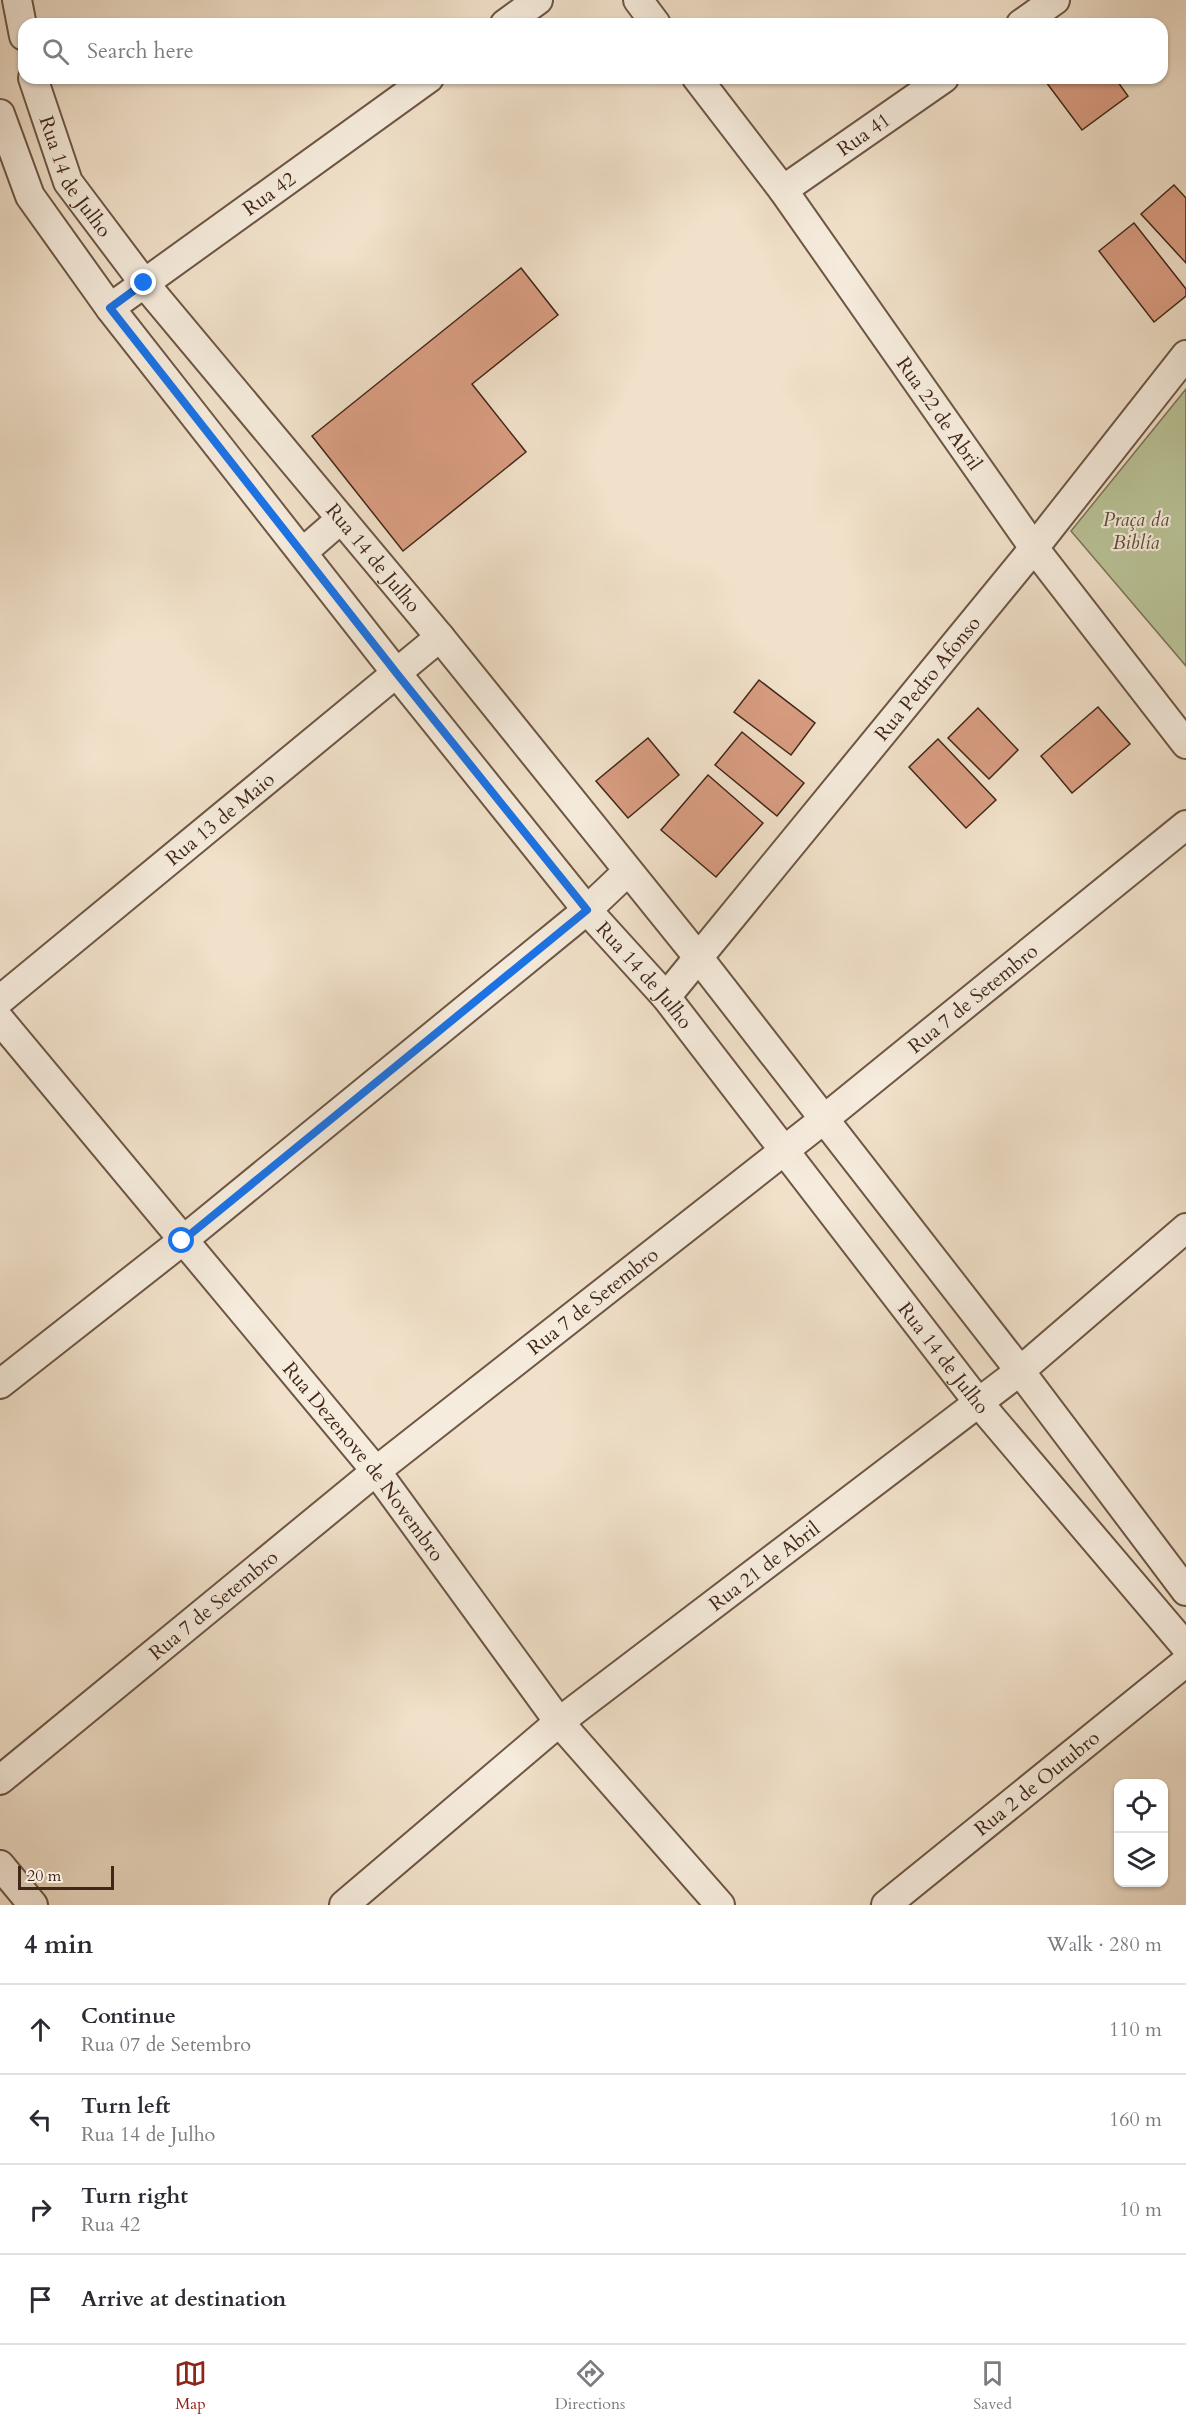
<!DOCTYPE html>
<meta charset="utf-8">
<style>
:root{--surface:#fff;--page:#f7f7f7;--text:#2b2b33;--muted:#7c7c81;--line:#e1e1e2;--accent:#8f2418}
body{margin:0;font-family:Cardo,serif;background:var(--page);color:var(--text)}
.controls{position:absolute;right:18px;bottom:18px;display:grid;overflow:hidden;border-radius:12px;box-shadow:0 2px 4px #0004}
.controls button{width:54px;height:54px;display:grid;place-items:center;padding:0;border:0;border-bottom:2px solid var(--line);background:var(--surface);color:var(--text);font:30px sans-serif}
.scale{position:absolute;left:18px;bottom:15px;width:96px;box-sizing:border-box;padding-left:6px;border:3px solid #412718;border-top:0;font-size:16px;line-height:21px;white-space:nowrap;color:#412718;-webkit-text-stroke:4px #f6ecdd;paint-order:stroke}
.stop{position:absolute;width:18px;height:18px;margin:-14px;border:4px solid #1a73e8;border-radius:50%;background:#fff}
.stop.end{background:#1a73e8;border-color:#fff;box-shadow:0 2px 6px #0008}
.list{margin:0;padding:0;list-style:none}
h2{display:flex;justify-content:space-between;align-items:center;height:78px;margin:0;padding:0 24px;font-size:26px}
h2 small{font-size:20px;font-weight:400;color:var(--muted)}
.list li{display:grid;grid-template-columns:39px 1fr auto;gap:18px;align-items:center;box-sizing:border-box;height:90px;padding:0 24px;border-top:2px solid var(--line)}
.list b{display:block;font-size:22px;white-space:nowrap}
.list p{margin:0;font-size:20px;white-space:nowrap;color:var(--muted)}
.list em{font-size:20px;font-style:normal;color:var(--muted)}
.icon{flex:none;width:33px;height:33px;fill:none;stroke:currentColor;stroke-width:2;stroke-linecap:round;stroke-linejoin:round}
.map{position:relative;flex:none;width:1186px;height:1905px;overflow:hidden}
.search{position:absolute;background:var(--surface);box-shadow:0 2px 4px #0004;left:18px;right:18px;top:18px;height:66px;display:flex;align-items:center;gap:15px;box-sizing:border-box;padding:0 21px;border-radius:18px;color:var(--muted);font-size:22px}
.sheet{height:438px;background:var(--surface)}
nav{display:flex;justify-content:space-around;align-items:center;box-sizing:border-box;height:84px;border-top:2px solid var(--line);background:var(--surface);font-size:16px;color:var(--muted)}
nav a{display:grid;justify-items:center;gap:3px}
nav .on{color:var(--accent)}
.map>svg:first-child{display:block}
.green{fill:#b9c397;stroke:#7d7558;stroke-width:1.5}
.building{fill:#d99d82;stroke:#412718;stroke-width:1.5}
.lines{fill:none;stroke-linecap:round;stroke-linejoin:round}
.minor-casing{stroke:#6d5644;stroke-width:32}
.minor{stroke:#f6ecdd;stroke-width:28}
.route{stroke:#1a73e8;stroke-width:8}
.labels{text-anchor:middle;dominant-baseline:central;stroke-width:4.5;stroke-linejoin:round;paint-order:stroke}
.street-label{font-size:20px;fill:#412718;stroke:#f6ecdd}
.park-label{font-size:20px;font-style:italic;fill:#5f4e38;stroke:#f6ecdd}
</style>
<div class="map">
<svg width="1186" height="1905" viewBox="0 0 1186 1905">
<rect width="100%" height="100%" fill="#f1e1ca"/>
<filter id="stains"><feTurbulence type="fractalNoise" baseFrequency=".00333" numOctaves="4"/><feColorMatrix values="0 0 0 0 .2 0 0 0 0 .09 0 0 0 0 .02 0 0 0 .5 -.17"/></filter>
<radialGradient id="worn" r=".72"><stop offset=".6" stop-color="#630" stop-opacity="0"/><stop offset="1" stop-color="#630" stop-opacity=".3"/></radialGradient>
<path class="green" d="M 1186,389 L 1186,666 L 1071,531 Z"/>
<g class="building">
<path d="M 1043,78 L 1115,78 L 1128,96 L 1082,130 Z"/>
<path d="M 1174,185 L 1186,198 L 1186,263 L 1141,214 Z"/>
<path d="M 1134,223 L 1186,289 L 1186,296 L 1154,322 L 1099,251 Z"/>
<path d="M 521,268 L 558,315 L 472,384 L 526,452 L 403,551 L 312,436 Z"/>
<path d="M 759,680 L 815,723 L 791,755 L 734,712 Z"/>
<path d="M 1098,707 L 1130,744 L 1072,793 L 1041,756 Z"/>
<path d="M 978,708 L 1018,750 L 989,779 L 948,738 Z"/>
<path d="M 742,732 L 804,783 L 777,816 L 715,765 Z"/>
<path d="M 648,738 L 679,775 L 628,818 L 596,781 Z"/>
<path d="M 938,739 L 996,800 L 966,828 L 909,767 Z"/>
<path d="M 708,775 L 763,823 L 716,877 L 661,830 Z"/>
</g>
<g class="lines">
<g class="minor-casing">
<g id="minor">
<path d="M 17,0 L 24,36"/>
<path d="M 638,0 L 656,24"/>
<path d="M 505,24 L 538,0"/>
<path d="M 1021,24 L 1055,0"/>
<path id="s1" d="M 33,78 L 68,182 L 144,283 L 440,637 L 698,957 L 1020,1371 L 1186,1591"/>
<path id="s2" d="M 697,78 L 783,190 L 1034,548 L 1186,744"/>
<path id="s3" d="M 0,114 L 30,196 L 110,308 L 398,675 L 587,910 L 666,997 L 978,1402 L 1186,1647"/>
<path id="s4" d="M 783,190 L 944,78"/>
<path id="s5" d="M 110,308 L 429,78"/>
<path d="M 303,552 L 341,519"/>
<path id="s6" d="M 666,997 L 1034,548 L 1186,355"/>
<path id="s7" d="M 0,1000 L 440,637"/>
<path id="s8" d="M 0,1020 L 376,1471 L 559,1722 L 720,1905"/>
<path d="M 0,1384 L 182,1241 L 587,910 L 627,872"/>
<path id="s9" d="M 0,1780 L 376,1471 L 823,1120 L 1186,825"/>
<path d="M 0,1865 L 33,1905"/>
<path id="s10" d="M 344,1905 L 559,1722 L 1020,1371 L 1186,1228"/>
<path id="s11" d="M 886,1905 L 1186,1662"/>
</g>
</g>
<use href="#minor" class="minor"/>
</g>
<g class="lines">
<path class="route" d="M 144,283 L 110,308 L 398,675 L 587,910 L 182,1241"/>
</g>
<g class="labels">
<g class="street-label">
<text stroke="none"><textPath href="#s4" startOffset="98">Rua 41</textPath></text>
<text stroke="none"><textPath href="#s1" startOffset="108">Rua 14 de Julho</textPath></text>
<text stroke="none"><textPath href="#s5" startOffset="196">Rua 42</textPath></text>
<text stroke="none"><textPath href="#s2" startOffset="414">Rua 22 de Abril</textPath></text>
<text stroke="none"><textPath href="#s1" startOffset="594">Rua 14 de Julho</textPath></text>
<text stroke="none"><textPath href="#s6" startOffset="412">Rua Pedro Afonso</textPath></text>
<text stroke="none"><textPath href="#s7" startOffset="285">Rua 13 de Maio</textPath></text>
<text stroke="none"><textPath href="#s3" startOffset="1080">Rua 14 de Julho</textPath></text>
<text stroke="none"><textPath href="#s9" startOffset="1248">Rua 7 de Setembro</textPath></text>
<text stroke="none"><textPath href="#s9" startOffset="762">Rua 7 de Setembro</textPath></text>
<text stroke="none"><textPath href="#s3" startOffset="1566">Rua 14 de Julho</textPath></text>
<text stroke="none"><textPath href="#s8" startOffset="572">Rua Dezenove de Novembro</textPath></text>
<text stroke="none"><textPath href="#s10" startOffset="540">Rua 21 de Abril</textPath></text>
<text stroke="none"><textPath href="#s9" startOffset="276">Rua 7 de Setembro</textPath></text>
<text stroke="none"><textPath href="#s11" startOffset="194">Rua 2 de Outubro</textPath></text>
</g>
<g class="park-label">
<text x="1136" y="519">Praça da<tspan x="1136" dy="23">Biblía</tspan></text>
</g>
</g>
<rect width="100%" height="100%" filter="url(#stains)"/>
<rect width="100%" height="100%" fill="url(#worn)"/>
</svg>
<div class="controls">
<button><svg class="icon" aria-label="locate" viewBox="0 0 24 24"><circle cx="12" cy="12" r="6"/><path d="M12 2v4M12 18v4M2 12h4M18 12h4"/></svg></button>
<button><svg class="icon" aria-label="layers" viewBox="0 0 24 24"><path d="M12 4l9 5-9 5-9-5zM3 14l9 5 9-5"/></svg></button>
</div>
<div class="scale">20 m</div>
<div class="stop" style="left:182px;top:1241px"></div>
<div class="stop end" style="left:144px;top:283px"></div>
<div class="search"><svg class="icon" aria-label="search" viewBox="0 0 24 24"><circle cx="10" cy="10" r="6"/><path d="M15 15l6 6"/></svg>Search here</div>
</div>
<section class="sheet">
<h2>4 min<small>Walk · 280 m</small></h2>
<ul class="list">
<li><svg class="icon" aria-label="ahead" viewBox="0 0 24 24"><path d="M12 20V5M6 11l6-6 6 6"/></svg><div><b>Continue</b><p>Rua 07 de Setembro</p></div><em>110 m</em></li>
<li><svg class="icon" aria-label="left" viewBox="0 0 24 24"><path d="M17 20v-9H6M10 6l-5 5 5 5"/></svg><div><b>Turn left</b><p>Rua 14 de Julho</p></div><em>160 m</em></li>
<li><svg class="icon" aria-label="right" viewBox="0 0 24 24"><path d="M7 20v-9h11M14 6l5 5-5 5"/></svg><div><b>Turn right</b><p>Rua 42</p></div><em>10 m</em></li>
<li><svg class="icon" aria-label="arrive" viewBox="0 0 24 24"><path d="M6 21V4h12l-3 4 3 4H6"/></svg><div><b>Arrive at destination</b></div></li>
</ul>
</section>
<nav>
<a class="on"><svg class="icon" aria-label="map" viewBox="0 0 24 24"><path d="M3 6l6-2 6 2 6-2v14l-6 2-6-2-6 2zM9 4v14M15 6v14"/></svg>Map</a>
<a><svg class="icon" aria-label="directions" viewBox="0 0 24 24"><path d="M12 3l9 9-9 9-9-9zM9 14v-3h6M13 9l2 2-2 2"/></svg>Directions</a>
<a><svg class="icon" aria-label="saved" viewBox="0 0 24 24"><path d="M7 4h10v16l-5-4-5 4z"/></svg>Saved</a>
</nav>
